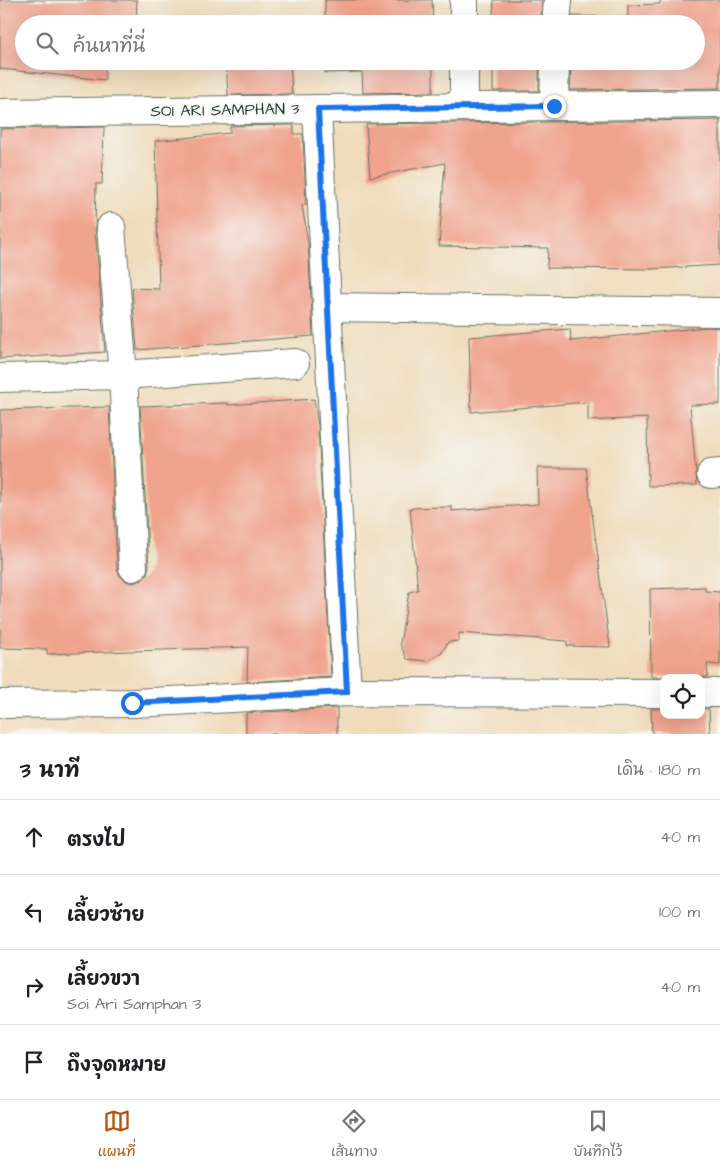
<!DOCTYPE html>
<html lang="th">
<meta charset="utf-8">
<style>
:root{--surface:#fff;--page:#f6f6f6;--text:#202124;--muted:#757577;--line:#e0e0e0;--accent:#b45309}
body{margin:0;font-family:"Architects Daughter","Playpen Sans Thai",sans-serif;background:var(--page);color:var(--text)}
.controls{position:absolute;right:15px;bottom:15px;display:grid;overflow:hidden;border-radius:10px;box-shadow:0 5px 20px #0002}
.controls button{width:45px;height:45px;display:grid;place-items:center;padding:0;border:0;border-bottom:1px solid var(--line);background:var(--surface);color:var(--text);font:25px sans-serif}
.stop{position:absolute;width:15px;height:15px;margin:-11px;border:4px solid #1a73e8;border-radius:50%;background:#fff}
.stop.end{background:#1a73e8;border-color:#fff;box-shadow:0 1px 5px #0008}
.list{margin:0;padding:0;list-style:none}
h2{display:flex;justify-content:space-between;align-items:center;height:65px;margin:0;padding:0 20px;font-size:21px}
h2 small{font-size:16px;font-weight:400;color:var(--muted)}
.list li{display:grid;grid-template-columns:32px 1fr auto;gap:15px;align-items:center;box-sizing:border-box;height:75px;padding:0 20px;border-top:1px solid var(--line)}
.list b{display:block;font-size:19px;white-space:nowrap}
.list p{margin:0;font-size:16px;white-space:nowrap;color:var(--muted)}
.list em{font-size:16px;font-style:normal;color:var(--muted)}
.icon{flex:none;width:28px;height:28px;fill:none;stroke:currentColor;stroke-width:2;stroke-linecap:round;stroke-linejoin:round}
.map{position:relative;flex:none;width:720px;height:734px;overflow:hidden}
.search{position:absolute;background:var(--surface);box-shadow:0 5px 20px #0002;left:15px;right:15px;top:15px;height:55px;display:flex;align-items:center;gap:12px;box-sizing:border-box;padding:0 18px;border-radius:28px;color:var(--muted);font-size:19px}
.sheet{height:365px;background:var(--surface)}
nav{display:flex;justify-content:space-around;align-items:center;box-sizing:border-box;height:70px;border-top:1px solid var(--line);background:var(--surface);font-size:14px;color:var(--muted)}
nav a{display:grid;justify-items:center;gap:2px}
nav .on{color:var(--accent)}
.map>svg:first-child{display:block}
.building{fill:#f0a38d}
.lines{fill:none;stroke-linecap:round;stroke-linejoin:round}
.minor-casing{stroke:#687563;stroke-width:30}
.minor{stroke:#fff;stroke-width:28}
.route{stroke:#1a73e8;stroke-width:6}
.labels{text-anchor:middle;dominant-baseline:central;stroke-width:4;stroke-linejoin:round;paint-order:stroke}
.street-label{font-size:16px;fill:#1f3d34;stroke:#f6f6f2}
</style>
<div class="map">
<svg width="720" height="734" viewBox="0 0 720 734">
<rect width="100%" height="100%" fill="#f6f6f2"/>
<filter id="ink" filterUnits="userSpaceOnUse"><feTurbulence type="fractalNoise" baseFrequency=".02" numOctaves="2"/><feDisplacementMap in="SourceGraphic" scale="10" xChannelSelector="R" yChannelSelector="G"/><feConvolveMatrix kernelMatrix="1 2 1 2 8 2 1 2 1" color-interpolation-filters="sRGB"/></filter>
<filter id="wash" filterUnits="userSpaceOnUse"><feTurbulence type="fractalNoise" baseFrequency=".0096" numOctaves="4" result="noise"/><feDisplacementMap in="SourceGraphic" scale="20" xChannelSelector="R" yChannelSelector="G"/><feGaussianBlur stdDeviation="1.12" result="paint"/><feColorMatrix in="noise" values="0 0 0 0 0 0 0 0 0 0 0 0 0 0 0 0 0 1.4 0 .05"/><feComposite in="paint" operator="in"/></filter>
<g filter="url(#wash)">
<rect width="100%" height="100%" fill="#f0dcbb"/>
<g id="blocks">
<g class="building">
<path d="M 0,0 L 137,0 L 136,24 L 24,24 L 24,61 L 105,61 L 105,80 L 0,69 Z"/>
<path d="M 325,0 L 432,0 L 433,24 L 325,24 Z"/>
<path d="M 494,0 L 542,0 L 541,24 L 492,24 Z"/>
<path d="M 660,0 L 720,0 L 720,88 L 570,90 L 571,61 L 696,61 L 696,24 L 572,24 L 572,16 L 628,17 L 628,5 L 660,4 Z"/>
<path d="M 226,61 L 290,61 L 292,94 L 228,95 Z"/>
<path d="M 325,61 L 433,61 L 433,92 L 363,93 L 362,72 L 325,73 Z"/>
<rect x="493" y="61" width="46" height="30"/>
<path d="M 720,120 L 720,265 L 653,269 L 547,268 L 548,248 L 439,246 L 445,163 L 370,177 L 366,124 Z"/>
<path d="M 294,125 L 294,134 L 303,134 L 306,205 L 302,205 L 308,243 L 313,336 L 137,350 L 132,288 L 159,289 L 155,141 L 230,133 L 230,126 Z"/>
<path d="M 104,127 L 102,184 L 96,184 L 95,228 L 105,352 L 0,359 L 0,129 Z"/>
<path d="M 707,327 L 720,328 L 720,404 L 690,405 L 697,485 L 648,486 L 647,418 L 588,421 L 588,402 L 471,412 L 469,337 L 570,329 L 571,341 Z"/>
<path d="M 314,399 L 318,425 L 331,677 L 247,682 L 248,647 L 47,654 L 47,649 L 0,648 L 0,410 L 109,407 L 117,568 L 120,576 L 126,581 L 133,583 L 142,580 L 147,574 L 149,566 L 140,406 L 228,403 L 228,405 Z"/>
<path d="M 537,468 L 586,468 L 610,647 L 567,646 L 567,641 L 459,633 L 459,641 L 448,642 L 442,653 L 427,661 L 407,659 L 400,644 L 409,592 L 418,590 L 410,508 L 452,507 L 452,511 L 538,504 Z"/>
<path d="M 705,587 L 705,591 L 720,592 L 720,665 L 707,664 L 708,677 L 651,677 L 650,589 Z"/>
<path d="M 337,708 L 337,734 L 246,734 L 246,713 Z"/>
<path d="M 651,709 L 664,709 L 664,715 L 701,715 L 701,709 L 709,709 L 710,734 L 652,734 Z"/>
</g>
</g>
</g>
<g filter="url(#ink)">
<use href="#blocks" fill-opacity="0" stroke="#687563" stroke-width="1"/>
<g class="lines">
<g class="minor-casing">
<g id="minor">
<path d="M 464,0 L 464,24"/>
<path d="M 556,24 L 558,0"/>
<path d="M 464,61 L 464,107"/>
<path d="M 554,106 L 555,61"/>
<path d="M 317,109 L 347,692"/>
<path d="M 0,113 L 720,104"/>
<path d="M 111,227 L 123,375 L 133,567"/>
<path d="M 328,307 L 720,312"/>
<path d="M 0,378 L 123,375 L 295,363"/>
<path d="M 711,474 L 720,473"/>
<path d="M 701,693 L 720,693"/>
<path d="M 0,704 L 133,703 L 347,692 L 664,693"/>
</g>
</g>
<use href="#minor" class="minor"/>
</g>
</g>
<g class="lines" filter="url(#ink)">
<path class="route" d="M 132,703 L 347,692 L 318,109 L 554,106"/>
</g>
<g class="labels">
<g class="street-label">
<text transform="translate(225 110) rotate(-1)">SOI ARI SAMPHAN 3</text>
</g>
</g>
</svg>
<div class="controls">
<button><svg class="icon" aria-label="locate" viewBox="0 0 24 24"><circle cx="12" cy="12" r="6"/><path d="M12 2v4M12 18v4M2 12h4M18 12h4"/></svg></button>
</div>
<div class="stop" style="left:132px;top:703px"></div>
<div class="stop end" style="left:554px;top:106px"></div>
<div class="search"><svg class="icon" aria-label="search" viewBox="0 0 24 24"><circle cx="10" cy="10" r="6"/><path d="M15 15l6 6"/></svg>ค้นหาที่นี่</div>
</div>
<section class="sheet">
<h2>3 นาที<small>เดิน · 180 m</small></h2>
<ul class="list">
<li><svg class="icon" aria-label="ahead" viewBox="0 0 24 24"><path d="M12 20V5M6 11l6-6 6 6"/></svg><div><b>ตรงไป</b></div><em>40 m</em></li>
<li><svg class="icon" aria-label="left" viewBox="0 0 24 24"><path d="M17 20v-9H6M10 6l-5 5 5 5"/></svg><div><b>เลี้ยวซ้าย</b></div><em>100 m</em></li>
<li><svg class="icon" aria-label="right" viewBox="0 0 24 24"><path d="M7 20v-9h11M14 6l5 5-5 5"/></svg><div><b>เลี้ยวขวา</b><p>Soi Ari Samphan 3</p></div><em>40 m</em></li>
<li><svg class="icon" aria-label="arrive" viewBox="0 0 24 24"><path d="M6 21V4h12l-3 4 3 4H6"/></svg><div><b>ถึงจุดหมาย</b></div></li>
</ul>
</section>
<nav>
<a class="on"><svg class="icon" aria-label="map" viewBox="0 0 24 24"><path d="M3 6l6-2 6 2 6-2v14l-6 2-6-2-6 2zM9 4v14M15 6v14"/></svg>แผนที่</a>
<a><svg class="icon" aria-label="directions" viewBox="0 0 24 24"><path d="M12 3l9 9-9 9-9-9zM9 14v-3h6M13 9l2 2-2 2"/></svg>เส้นทาง</a>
<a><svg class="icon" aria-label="saved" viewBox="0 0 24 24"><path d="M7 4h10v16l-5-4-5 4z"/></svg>บันทึกไว้</a>
</nav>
